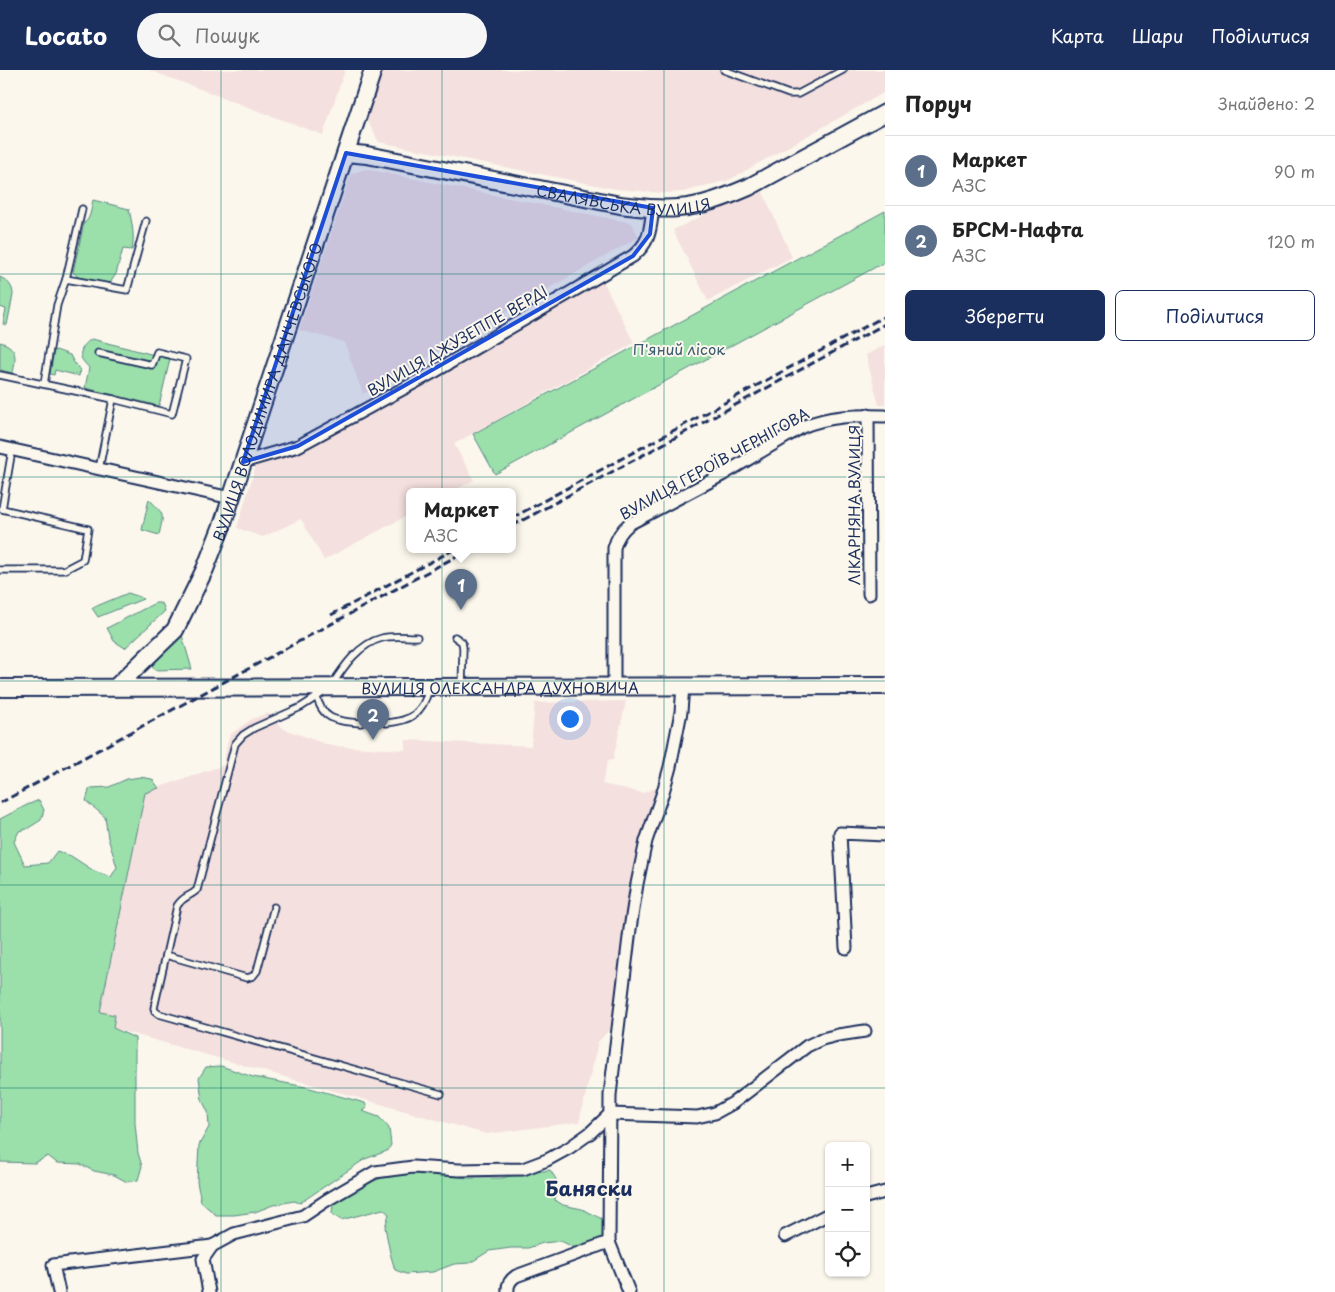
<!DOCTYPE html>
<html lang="uk">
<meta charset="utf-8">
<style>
:root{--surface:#fff;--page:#f6f6f6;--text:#222;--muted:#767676;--line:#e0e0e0;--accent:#1b2f5e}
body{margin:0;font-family:"Playpen Sans",sans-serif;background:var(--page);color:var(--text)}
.controls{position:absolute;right:15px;bottom:15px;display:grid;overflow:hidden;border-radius:8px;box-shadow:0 1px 4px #0004}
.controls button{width:45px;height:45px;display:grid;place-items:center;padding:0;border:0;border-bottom:1px solid var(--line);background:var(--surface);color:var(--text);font:25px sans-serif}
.you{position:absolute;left:569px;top:648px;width:18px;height:18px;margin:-12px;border:4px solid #fff;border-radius:50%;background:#1a73e8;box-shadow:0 0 0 8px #1a73e833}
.badge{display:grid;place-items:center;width:32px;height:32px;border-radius:50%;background:var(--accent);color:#fff;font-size:16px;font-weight:700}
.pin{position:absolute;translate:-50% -41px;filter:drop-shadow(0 1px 2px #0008)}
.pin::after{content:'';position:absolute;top:26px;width:18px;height:15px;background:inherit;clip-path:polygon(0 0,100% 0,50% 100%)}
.popup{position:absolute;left:406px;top:418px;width:110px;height:65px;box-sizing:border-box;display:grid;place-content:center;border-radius:8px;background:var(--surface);filter:drop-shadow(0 1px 4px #0005);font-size:16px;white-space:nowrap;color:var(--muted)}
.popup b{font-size:19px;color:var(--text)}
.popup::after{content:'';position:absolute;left:50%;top:100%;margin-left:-10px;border:10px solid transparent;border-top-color:var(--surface)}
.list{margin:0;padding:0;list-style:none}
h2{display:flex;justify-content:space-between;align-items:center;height:65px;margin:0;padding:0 20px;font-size:21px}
h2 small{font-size:16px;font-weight:400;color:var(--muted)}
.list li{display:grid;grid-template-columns:32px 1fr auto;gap:15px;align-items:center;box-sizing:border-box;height:70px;padding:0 20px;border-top:1px solid var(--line)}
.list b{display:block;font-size:19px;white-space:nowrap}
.list p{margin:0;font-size:16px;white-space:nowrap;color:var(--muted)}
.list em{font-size:16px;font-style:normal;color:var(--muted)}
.actions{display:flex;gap:10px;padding:15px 20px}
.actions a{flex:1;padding:11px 0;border:1px solid var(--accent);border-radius:8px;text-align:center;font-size:18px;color:var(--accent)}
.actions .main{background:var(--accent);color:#fff}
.icon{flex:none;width:28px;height:28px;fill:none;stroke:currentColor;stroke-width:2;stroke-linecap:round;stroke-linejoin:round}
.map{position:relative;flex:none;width:885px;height:1222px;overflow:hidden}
header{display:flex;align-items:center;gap:30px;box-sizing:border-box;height:70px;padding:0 25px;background:var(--accent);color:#fff}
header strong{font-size:24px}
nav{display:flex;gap:28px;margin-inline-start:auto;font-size:18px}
.search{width:350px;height:45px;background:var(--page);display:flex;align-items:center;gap:12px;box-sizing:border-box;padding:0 18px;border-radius:28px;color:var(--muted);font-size:19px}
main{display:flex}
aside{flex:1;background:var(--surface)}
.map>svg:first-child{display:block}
.built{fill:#f4e0de}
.green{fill:#9bdfab;stroke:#5b8784}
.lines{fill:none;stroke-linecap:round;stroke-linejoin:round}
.lane-casing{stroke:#1b2f5e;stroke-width:9}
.street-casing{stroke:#1b2f5e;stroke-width:15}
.secondary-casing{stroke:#1b2f5e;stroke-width:20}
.lane{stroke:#fbf7ec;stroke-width:5.5}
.street{stroke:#fbf7ec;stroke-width:11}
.secondary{stroke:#fbf7ec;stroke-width:16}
.rail{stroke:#1b2f5e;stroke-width:3;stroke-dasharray:8 4;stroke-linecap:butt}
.marked{fill:#1d4ed8;fill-opacity:0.2;stroke:#1d4ed8;stroke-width:4;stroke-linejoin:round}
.grid{fill:none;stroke:#0f766e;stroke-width:1;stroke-opacity:0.55}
.labels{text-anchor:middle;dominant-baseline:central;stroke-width:4;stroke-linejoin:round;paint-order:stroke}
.street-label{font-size:15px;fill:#1b2f5e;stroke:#fbf7ec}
.park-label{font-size:15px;fill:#3b5b71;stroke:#fbf7ec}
.district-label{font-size:20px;font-weight:bold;fill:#1b2f5e;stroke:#fbf7ec}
</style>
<header>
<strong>Locato</strong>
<div class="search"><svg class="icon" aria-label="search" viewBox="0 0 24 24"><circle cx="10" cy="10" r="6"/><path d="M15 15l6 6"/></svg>Пошук</div>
<nav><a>Карта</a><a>Шари</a><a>Поділитися</a></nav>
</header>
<main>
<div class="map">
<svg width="885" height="1222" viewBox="0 0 885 1222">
<rect width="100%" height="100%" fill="#fbf7ec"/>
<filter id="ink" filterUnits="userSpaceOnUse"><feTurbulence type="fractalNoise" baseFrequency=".02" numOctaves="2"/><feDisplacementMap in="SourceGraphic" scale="10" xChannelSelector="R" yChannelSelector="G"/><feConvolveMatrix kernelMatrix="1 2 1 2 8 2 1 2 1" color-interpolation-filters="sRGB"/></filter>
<g filter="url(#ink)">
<g class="built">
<path d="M 149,0 L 345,0 L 323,65 Z"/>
<path d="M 383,0 L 885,0 L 885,22 L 729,110 L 683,122 L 663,123 L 616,119 L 379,72 L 366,48 Z"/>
<path d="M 365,99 L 632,153 L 639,167 L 363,324 L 344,272 L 299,260 L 351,104 Z"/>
<path d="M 761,118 L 792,187 L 708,231 L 673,160 Z"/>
<path d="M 602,209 L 634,273 L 454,374 L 474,410 L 453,421 L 410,421 L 410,444 L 324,490 L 301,449 L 263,467 L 237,458 L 257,392 Z"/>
<path d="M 885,275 L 885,335 L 879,335 L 866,285 Z"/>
<path d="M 626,631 L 613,690 L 608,690 L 602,714 L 643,723 L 658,717 L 642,768 L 629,826 L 610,959 L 598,972 L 579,1052 L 486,1064 L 112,958 L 114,945 L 100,943 L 145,722 L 224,695 L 227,674 L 230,665 L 252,649 L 268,643 L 284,659 L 331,676 L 405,680 L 406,670 L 531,676 L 535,633 Z"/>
</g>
<g class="green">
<path d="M 93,130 L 129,139 C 132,153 135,167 132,180 L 123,179 L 116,204 L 110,213 L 106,213 L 78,207 L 73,202 L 84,153 C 91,149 91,138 93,130 Z"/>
<path d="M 885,141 L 885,192 L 495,404 L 473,364 Z"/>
<path d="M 0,207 C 8,211 13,216 13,225 L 7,255 L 3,254 L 6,239 L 0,237 Z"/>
<path d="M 92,269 L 170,289 L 159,336 L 85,318 L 89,298 C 87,295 82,291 81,287 C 79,280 86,272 92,269 Z"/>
<path d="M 0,272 C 18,277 16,288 13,303 L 0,300 Z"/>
<path d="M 56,280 L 70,285 L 73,291 L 80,300 L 79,306 L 55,300 L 54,305 L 50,304 L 54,281 Z"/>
<path d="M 149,429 C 165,446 164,442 159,465 L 142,460 Z"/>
<path d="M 128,523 L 140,527 L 143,529 L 98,547 L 92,538 Z"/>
<path d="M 155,533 L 160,533 L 163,535 L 165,541 L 125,578 L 114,571 L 107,558 Z"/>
<path d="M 181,562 L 192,599 L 156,600 L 153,598 L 152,594 Z"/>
<path d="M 140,707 L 152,709 L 159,718 L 145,723 L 100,942 L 115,945 L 113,958 L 135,968 L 135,1053 L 138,1083 L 142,1096 L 138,1110 L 127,1112 L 114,1105 L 94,1101 L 80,1094 L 57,1093 L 48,1086 L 35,1093 L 0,1092 L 0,749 L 27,735 L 39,730 L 44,740 L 41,750 L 27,759 L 19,761 L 14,772 L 25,795 L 48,793 L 57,781 L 71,786 L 94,801 L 111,807 L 117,797 L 108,768 L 105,747 L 86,731 L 89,720 L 91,718 L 109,717 L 127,709 Z"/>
<path d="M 221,996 L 253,1007 L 306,1017 L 365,1033 L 367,1038 L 362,1041 L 379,1047 L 389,1058 L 391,1075 L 387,1081 L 365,1089 L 300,1133 L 294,1131 L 273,1135 L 255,1142 L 234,1145 L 216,1145 L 201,1132 L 197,1112 L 199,1075 L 209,1057 L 208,1042 L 202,1030 L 199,1008 L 206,997 Z"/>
<path d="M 535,1100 L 543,1101 L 550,1100 L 556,1109 L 555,1130 L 563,1135 L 582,1139 L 604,1150 L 603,1169 L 592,1176 L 575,1178 L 561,1171 L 543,1173 L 528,1178 L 511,1178 L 489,1181 L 470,1193 L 454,1194 L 433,1202 L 406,1204 L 395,1200 L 390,1183 L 385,1157 L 389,1144 L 383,1139 L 341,1150 L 332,1144 L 333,1133 L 354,1119 L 391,1104 L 428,1102 L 467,1108 L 502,1108 Z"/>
</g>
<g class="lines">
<g class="lane-casing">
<g id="lane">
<path d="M 724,0 L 789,24 L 798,24 L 843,0"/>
<path d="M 66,209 L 127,220 L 146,151"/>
<path d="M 98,283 L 152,295 L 157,282 L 186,289 L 172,344 L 113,329"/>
<path d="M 0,305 L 113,329 L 99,399"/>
<path d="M 44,314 L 57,235 L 66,209 L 82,139"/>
<path d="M 0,500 L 64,500 L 83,490 L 88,459 L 2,439 L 12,380"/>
<path d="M 455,567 L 462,572 L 463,578 L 462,616"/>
<path d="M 332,615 C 344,596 359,574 382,568 C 392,565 406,567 417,567"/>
<path d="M 326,621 L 301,637 L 254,658 L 243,665 L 235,674 L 197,820 C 188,828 184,825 177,836 L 154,938 L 155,941 L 159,944 L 441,1024"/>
<path d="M 316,624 C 322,651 337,651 361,653"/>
<path d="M 386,653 C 411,651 422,644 429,619"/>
<path d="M 166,885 L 247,908 L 253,906 L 257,901 L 274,837"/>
</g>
</g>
<g class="street-casing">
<g id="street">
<path d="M 868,345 L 869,524"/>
<path d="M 0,377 L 231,428"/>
<path d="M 243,392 L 298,376 L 434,302 L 633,186 C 651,171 650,159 653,138"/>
<path d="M 614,617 L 614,478 C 617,467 621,461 629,454 L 722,405 L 802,357 C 828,346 856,345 885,346"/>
<path d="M 846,878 L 840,763 L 885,765"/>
<path d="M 866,1127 L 885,1122"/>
<path d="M 785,1166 L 829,1144"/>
<path d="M 59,1222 L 53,1195 L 212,1176 L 234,1164 L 303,1146 L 327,1130 L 375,1102 L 413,1097 L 459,1100 L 523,1099 L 547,1090 L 569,1078 L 590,1063 L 610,1044 L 697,1047 L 715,1043 L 733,1033 L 807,976 L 822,969 L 838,965 L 865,961"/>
<path d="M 209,1222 L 203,1189 L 212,1176"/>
<path d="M 508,1222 C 507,1215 510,1210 516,1206 L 609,1172"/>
<path d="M 629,1222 L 609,1172 L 610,1025 L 630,859 L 637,814 L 646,771 L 663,722 L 670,697 L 681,642 L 683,616"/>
</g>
</g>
<g class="secondary-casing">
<g id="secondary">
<path id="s1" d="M 346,83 L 367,85 L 620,135 C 639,137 659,140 678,138 C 703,136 726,127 749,117 L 885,43"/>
<path id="s2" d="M 116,617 L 175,560 L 205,499 L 223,453 L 373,0"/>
<path id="s3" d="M 0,618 L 885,616"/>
</g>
</g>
<use href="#lane" class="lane"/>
<use href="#street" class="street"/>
<use href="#secondary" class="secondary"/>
<g class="rail">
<path d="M 512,448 L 885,246"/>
<path d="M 512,456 L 885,254"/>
<path d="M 331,545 L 455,479"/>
<path d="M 0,733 L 470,479"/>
</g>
</g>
</g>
<path class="marked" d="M 346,83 L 653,138 L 650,164 L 633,186 L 298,376 L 243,392 Z"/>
<path class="grid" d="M 221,0 L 221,1222M 442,0 L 442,1222M 664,0 L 664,1222M 0,204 L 885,204M 0,407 L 885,407M 0,611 L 885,611M 0,815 L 885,815M 0,1018 L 885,1018"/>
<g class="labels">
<g class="street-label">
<text stroke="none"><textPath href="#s1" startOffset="282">СВАЛЯВСЬКА ВУЛИЦЯ</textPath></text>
<text transform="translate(457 270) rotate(-30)">ВУЛИЦЯ ДЖУЗЕППЕ ВЕРДІ</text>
<text stroke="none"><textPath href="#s2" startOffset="338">ВУЛИЦЯ ВОЛОДИМИРА ДАНЧЕВСЬКОГО</textPath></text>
<text transform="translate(714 393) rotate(-29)">ВУЛИЦЯ ГЕРОЇВ ЧЕРНІГОВА</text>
<text transform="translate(853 435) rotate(-90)">ЛІКАРНЯНА ВУЛИЦЯ</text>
<text stroke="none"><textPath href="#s3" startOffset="500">ВУЛИЦЯ ОЛЕКСАНДРА ДУХНОВИЧА</textPath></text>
</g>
<g class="park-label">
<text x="679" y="278">П'яний лісок</text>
</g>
<g class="district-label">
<text x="589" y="1118">Баняски</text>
</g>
</g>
</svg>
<div class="controls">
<button>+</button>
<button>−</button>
<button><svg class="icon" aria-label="locate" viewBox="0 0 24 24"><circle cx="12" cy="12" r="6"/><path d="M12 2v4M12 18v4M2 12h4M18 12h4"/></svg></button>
</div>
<div class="you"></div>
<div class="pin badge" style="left:461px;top:540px;background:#5c6f8a">1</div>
<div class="popup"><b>Маркет</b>АЗС</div>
<div class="pin badge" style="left:373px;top:670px;background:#5c6f8a">2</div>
</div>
<aside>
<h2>Поруч<small>Знайдено: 2</small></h2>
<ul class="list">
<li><span class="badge" style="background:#5c6f8a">1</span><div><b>Маркет</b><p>АЗС</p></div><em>90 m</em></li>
<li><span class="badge" style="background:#5c6f8a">2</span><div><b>БРСМ-Нафта</b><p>АЗС</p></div><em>120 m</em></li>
</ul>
<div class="actions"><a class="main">Зберегти</a><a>Поділитися</a></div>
</aside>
</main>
